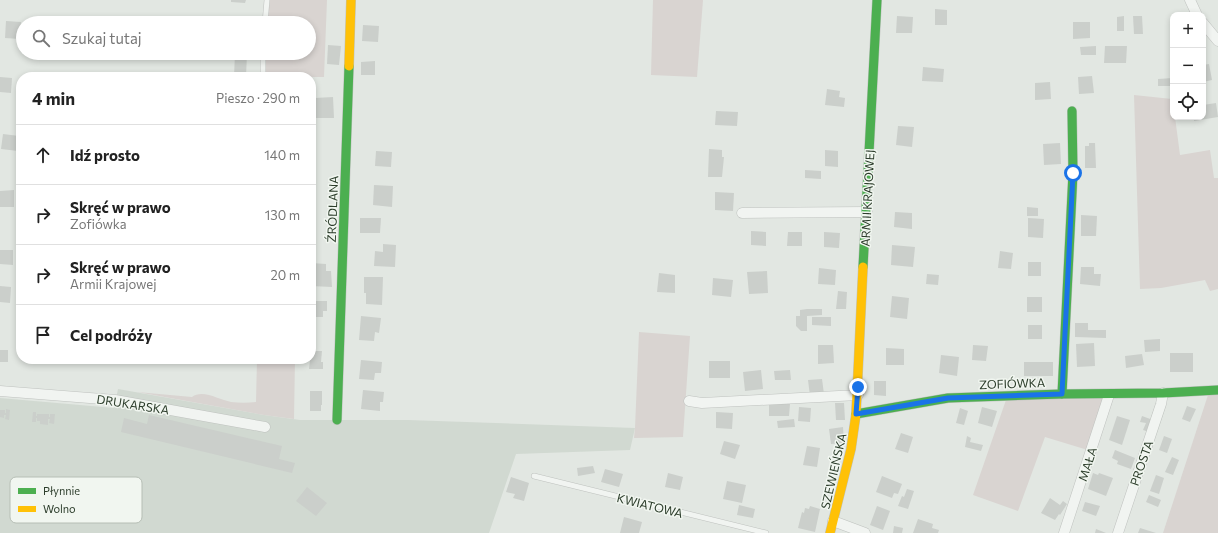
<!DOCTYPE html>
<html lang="pl">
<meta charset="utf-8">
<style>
:root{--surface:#fff;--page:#f6f6f6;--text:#222;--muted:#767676;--line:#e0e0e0}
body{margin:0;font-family:Commissioner,sans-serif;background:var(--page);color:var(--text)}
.controls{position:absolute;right:12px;top:12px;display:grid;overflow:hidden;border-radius:8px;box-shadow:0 2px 6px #0003}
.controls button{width:36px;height:36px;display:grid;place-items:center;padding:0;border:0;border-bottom:1px solid var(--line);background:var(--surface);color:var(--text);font:20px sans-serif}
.stop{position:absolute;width:12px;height:12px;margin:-9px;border:3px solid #1a73e8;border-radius:50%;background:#fff}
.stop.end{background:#1a73e8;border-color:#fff;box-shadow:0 1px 4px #0008}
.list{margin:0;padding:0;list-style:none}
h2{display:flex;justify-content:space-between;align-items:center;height:52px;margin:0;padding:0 16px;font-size:17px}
h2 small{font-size:13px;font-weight:400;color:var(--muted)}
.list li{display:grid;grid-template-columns:26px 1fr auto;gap:12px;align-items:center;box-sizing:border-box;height:60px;padding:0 16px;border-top:1px solid var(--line)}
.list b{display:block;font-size:15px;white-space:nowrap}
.list p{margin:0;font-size:13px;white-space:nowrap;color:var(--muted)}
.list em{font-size:13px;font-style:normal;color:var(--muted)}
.icon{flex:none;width:22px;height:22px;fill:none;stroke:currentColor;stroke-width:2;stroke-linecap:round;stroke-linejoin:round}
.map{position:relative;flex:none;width:1218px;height:533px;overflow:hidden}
.search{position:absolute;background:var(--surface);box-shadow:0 2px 6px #0003;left:16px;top:16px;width:300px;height:44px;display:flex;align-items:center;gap:10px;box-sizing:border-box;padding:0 14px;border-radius:22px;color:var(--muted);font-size:15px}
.panel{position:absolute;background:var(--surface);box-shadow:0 2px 6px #0003;left:16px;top:72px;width:300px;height:292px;border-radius:16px}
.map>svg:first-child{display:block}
.built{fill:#d1d9d1}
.green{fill:#d9d4d1}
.building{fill:#cbcfcb}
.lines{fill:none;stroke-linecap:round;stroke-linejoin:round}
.lane-casing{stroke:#bfc2bf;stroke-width:6}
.street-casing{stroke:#bfc2bf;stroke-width:11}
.fast-casing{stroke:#bfc2bf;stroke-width:10}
.slow-casing{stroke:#bfc2bf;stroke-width:10}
.lane{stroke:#f1f4f1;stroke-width:5}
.street{stroke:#f1f4f1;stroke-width:10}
.fast{stroke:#4caf50;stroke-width:9}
.slow{stroke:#ffc107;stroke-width:9}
.route{stroke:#1a73e8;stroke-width:5}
.labels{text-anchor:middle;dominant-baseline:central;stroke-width:3;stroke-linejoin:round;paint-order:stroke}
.street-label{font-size:12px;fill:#2c3d2b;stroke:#f1f6f0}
.key{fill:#f1f6f0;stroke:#b6beb5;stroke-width:1}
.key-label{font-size:11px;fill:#2c3d2b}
</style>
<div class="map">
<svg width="1218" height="533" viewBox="0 0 1218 533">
<rect width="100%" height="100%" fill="#e2e7e2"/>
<path class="built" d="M 118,389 L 264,415 L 300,420 L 408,420 L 635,428 L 630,450 L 516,454 L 489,533 L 0,533 L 0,398 L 114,408 Z"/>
<g class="green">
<path d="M 270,0 L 327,0 L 324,77 L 266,77 L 266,53 L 309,53 L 309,23 L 267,23 Z"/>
<path d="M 653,0 L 703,0 L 697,77 L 651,75 Z"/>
<path d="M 1134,95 L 1172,99 L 1173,117 L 1175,117 L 1180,155 L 1210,150 L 1214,178 L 1218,178 L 1218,289 L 1210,291 L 1205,280 L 1161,288 L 1140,289 Z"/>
<path d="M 639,332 L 690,336 L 683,437 L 634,438 L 635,428 Z"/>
<path d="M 257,359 L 295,359 L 294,419 L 264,415 L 137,392 L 192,397 C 203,389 219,400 231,402 C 239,403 248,403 256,402 Z"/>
<path d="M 1208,395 L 1218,395 L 1218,533 L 1163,533 Z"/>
<path d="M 1104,398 L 1091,451 L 1045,437 L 1018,511 L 973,495 L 1006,400 Z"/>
</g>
<g class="building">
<path d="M 231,0 L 246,0 L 245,3 L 231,2 Z"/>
<path d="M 935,9 L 947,10 L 947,25 L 935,25 Z"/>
<path d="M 897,16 L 913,17 L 912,33 L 896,33 Z"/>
<path d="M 1124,16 L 1124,31 L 1117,31 L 1117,17 Z"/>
<path d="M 1133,16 L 1142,16 L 1143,34 L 1134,34 Z"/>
<path d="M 6,21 L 21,22 L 20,39 L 5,38 Z"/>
<path d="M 1073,22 L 1090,22 L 1090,38 L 1073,39 Z"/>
<path d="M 363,25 L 379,26 L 378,42 L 362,41 Z"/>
<path d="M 328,45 L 341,46 L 339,65 L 327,64 Z"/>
<path d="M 1096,46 L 1096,55 L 1081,55 L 1080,47 Z"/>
<path d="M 1105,46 L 1127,46 L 1126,63 L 1104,63 Z"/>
<path d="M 235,53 L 247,53 L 246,77 L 234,77 Z"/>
<path d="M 375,61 L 375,75 L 361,75 L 361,62 Z"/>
<path d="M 1209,64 L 1212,80 L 1203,82 L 1203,65 Z"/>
<path d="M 923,67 L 944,69 L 943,82 L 922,81 Z"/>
<path d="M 1092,76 L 1094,93 L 1079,94 L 1078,77 Z"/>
<path d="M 0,77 L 12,78 L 11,93 L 0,92 Z"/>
<path d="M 1173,78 L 1173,86 L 1158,86 L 1158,79 Z"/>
<path d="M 1050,82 L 1051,99 L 1035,100 L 1035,83 Z"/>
<path d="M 827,89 L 840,91 L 839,97 L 845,98 L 844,107 L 825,105 Z"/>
<path d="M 333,97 L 334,118 L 316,118 L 315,98 Z"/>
<path d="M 1216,103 L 1218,117 L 1194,121 L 1194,117 L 1203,117 L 1203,105 Z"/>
<path d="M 716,111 L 738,112 L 737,126 L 715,125 Z"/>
<path d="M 898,126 L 914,127 L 912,147 L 896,145 Z"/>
<path d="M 311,132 L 316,132 L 316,142 L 311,141 Z"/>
<path d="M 3,134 L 19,136 L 18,151 L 1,149 Z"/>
<path d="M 1060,143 L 1061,164 L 1044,165 L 1043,144 Z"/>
<path d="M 1089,143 L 1095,143 L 1096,168 L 1085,168 L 1085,146 L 1089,146 Z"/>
<path d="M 709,149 L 722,150 L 722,157 L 724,157 L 722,177 L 708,177 Z"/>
<path d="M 825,150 L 838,151 L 838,167 L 825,166 Z"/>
<path d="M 376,151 L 392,152 L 391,167 L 375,166 Z"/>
<path d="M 805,170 L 821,171 L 821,179 L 805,178 Z"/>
<path d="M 374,185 L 393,186 L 392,207 L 373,205 Z"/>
<path d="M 14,190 L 14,207 L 0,207 L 0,191 Z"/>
<path d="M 715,192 L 734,193 L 733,211 L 715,210 Z"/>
<path d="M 1027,207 L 1038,208 L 1038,216 L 1027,216 Z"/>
<path d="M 895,212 L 912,213 L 912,229 L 894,227 Z"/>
<path d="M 1081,215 L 1097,216 L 1096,236 L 1081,236 Z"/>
<path d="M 360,218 L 381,218 L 380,233 L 360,233 Z"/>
<path d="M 1028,218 L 1044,219 L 1043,238 L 1028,237 Z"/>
<path d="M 751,231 L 766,232 L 766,246 L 751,245 Z"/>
<path d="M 788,232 L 802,232 L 802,246 L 787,246 Z"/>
<path d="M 824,232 L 840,233 L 839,248 L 824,247 Z"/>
<path d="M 383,244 L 396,245 L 395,267 L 374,266 L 375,251 L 383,252 Z"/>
<path d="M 892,245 L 915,247 L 913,267 L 891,265 Z"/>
<path d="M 0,250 L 13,250 L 13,265 L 0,264 Z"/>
<path d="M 1000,251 L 1013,253 L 1011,269 L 998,268 Z"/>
<rect x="1028" y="262" width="13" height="14"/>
<path d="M 311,263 L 326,264 L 326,271 L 331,271 L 332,287 L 311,286 Z"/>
<path d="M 1081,267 L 1094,267 L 1094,274 L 1101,274 L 1100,286 L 1080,284 Z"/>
<path d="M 819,268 L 836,270 L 835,285 L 818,284 Z"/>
<path d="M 767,271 L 768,293 L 749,294 L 747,272 Z"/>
<path d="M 659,273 L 675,275 L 675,293 L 657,292 Z"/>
<path d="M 927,274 L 939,275 L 938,285 L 926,284 Z"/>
<path d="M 364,277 L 383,277 L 382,305 L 366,304 L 366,293 L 364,293 Z"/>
<path d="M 713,278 L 733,280 L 731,297 L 712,295 Z"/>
<path d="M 0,286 L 11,287 L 10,303 L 0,302 Z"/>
<path d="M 838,291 L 847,292 L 846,309 L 836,309 Z"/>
<path d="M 892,296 L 909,298 L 907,319 L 890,317 Z"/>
<rect x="1027" y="297" width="15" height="15"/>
<path d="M 311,301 L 327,301 L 327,311 L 323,311 L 323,317 L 312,317 Z"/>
<path d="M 807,309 L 822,309 L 822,315 L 807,316 L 807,331 L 801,331 L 796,326 L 796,316 L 800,316 L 800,310 Z"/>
<path d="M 361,316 L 381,318 L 379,333 L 375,332 L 374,341 L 359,340 Z"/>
<path d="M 812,317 L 831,317 L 831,326 L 812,325 Z"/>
<path d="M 1075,323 L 1088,323 L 1088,330 L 1106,330 L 1106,338 L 1075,337 Z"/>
<rect x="1028" y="325" width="14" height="14"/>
<path d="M 1160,339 L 1160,351 L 1145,352 L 1144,340 Z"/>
<path d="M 1094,343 L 1095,366 L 1077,367 L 1076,344 Z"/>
<path d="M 818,345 L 833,345 L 834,363 L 818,364 Z"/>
<path d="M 973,345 L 988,346 L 986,361 L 972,360 Z"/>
<path d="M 886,348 L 904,349 L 904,365 L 886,365 Z"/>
<rect x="0" y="350" width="8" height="12"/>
<path d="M 311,351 L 322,351 L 321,362 L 323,362 L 323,369 L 309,369 Z"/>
<rect x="1170" y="353" width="23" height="19"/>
<path d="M 1142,354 L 1144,365 L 1126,368 L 1125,356 Z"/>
<path d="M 941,355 L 959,357 L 957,376 L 939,373 Z"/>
<path d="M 361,360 L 382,362 L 381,373 L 375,373 L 374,380 L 359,379 Z"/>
<rect x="709" y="361" width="21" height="17"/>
<rect x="1024" y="362" width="29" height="14"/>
<path d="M 761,370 L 763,389 L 745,391 L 743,372 Z"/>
<path d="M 790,370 L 791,380 L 775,380 L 774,371 Z"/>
<path d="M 822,379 L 824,394 L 810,396 L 808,380 Z"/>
<path d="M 874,381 L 886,381 L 886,396 L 874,395 Z"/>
<path d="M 363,390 L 384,392 L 383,402 L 380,402 L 380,411 L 361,409 Z"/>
<path d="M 310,391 L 322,391 L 322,405 L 321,405 L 321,411 L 310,411 Z"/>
<path d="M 769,403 L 790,404 L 789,416 L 769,416 Z"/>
<path d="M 835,403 L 844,403 L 845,420 L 836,420 Z"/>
<path d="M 1187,406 L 1196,409 L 1190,422 L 1182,419 Z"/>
<path d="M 799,407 L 811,408 L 810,422 L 798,421 Z"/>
<path d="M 982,407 L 997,411 L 992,427 L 978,423 Z"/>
<path d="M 960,408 L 968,411 L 964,425 L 956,423 Z"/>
<path d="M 6,409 L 10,410 L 9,420 L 5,419 L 6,415 L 4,415 L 4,418 L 0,417 L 0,410 L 5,410 L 5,413 L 6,413 Z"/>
<path d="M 33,412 L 36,412 L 36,416 L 37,416 L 37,414 L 49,414 L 49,417 L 50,417 L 50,414 L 55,414 L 54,424 L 49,423 L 50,419 L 48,419 L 48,425 L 40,424 L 40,421 L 37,421 L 37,418 L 36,418 L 36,422 L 32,422 Z"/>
<path d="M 716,412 L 733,413 L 732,429 L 716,428 Z"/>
<path d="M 149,415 L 282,446 L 279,459 L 295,463 L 292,473 L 121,432 L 124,418 L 147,424 Z"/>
<path d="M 1117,416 L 1130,420 L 1122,445 L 1109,440 Z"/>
<path d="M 1142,416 L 1153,420 L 1149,432 L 1143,430 L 1146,423 L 1140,422 Z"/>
<path d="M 794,419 L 795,427 L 778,428 L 777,421 Z"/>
<path d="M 843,427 L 844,443 L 831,444 L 829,429 Z"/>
<path d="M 901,433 L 913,437 L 908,453 L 895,449 Z"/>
<path d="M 967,436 L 971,438 L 970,442 L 983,445 L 981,451 L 965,447 Z"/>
<path d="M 1164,436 L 1172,439 L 1167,453 L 1159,450 Z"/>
<path d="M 724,441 L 740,445 L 735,459 L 720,454 Z"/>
<path d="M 807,446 L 820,448 L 817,467 L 803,465 Z"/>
<path d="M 1115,450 L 1135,458 L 1131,469 L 1117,464 L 1118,461 L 1112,458 Z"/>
<path d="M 1172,457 L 1179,460 L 1173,475 L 1165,472 Z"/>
<path d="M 593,466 L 595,473 L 578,476 L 577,468 Z"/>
<path d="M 605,469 L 623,474 L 619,487 L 601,482 Z"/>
<path d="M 668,473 L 683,477 L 680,490 L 665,487 Z"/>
<path d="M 1093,473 L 1098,475 L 1099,473 L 1113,478 L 1106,496 L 1088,489 Z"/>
<path d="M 1156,475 L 1164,478 L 1159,494 L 1150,491 Z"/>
<path d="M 882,476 L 902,484 L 898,494 L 894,493 L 892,498 L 876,492 Z"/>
<path d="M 511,477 L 529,483 L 524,501 L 513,498 L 515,494 L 506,492 Z"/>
<path d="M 727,481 L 746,485 L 742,503 L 723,499 Z"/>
<path d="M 307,487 L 327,503 L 316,516 L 296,501 Z"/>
<path d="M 907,489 L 914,491 L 908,509 L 898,506 L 902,496 L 904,497 Z"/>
<path d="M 1149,495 L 1161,500 L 1158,507 L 1146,502 Z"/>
<path d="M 1050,498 L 1060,505 L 1063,501 L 1067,504 L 1060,515 L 1059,514 L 1055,520 L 1041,513 Z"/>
<path d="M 1085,502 L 1100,506 L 1096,516 L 1082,511 Z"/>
<path d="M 739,505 L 755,509 L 753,518 L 737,515 Z"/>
<path d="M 810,506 L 820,509 L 815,532 L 798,528 L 802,512 L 804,513 L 805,508 L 809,509 Z"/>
<path d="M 877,506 L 890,511 L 883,530 L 870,525 Z"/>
<path d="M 624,517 L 642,522 L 639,533 L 620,533 Z"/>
<path d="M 918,519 L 933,524 L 932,528 L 939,530 L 938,533 L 913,533 Z"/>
<path d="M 894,526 L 903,528 L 902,533 L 893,533 Z"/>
<path d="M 1140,528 L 1156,533 L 1138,533 Z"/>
<path d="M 1096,529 L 1106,533 L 1095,533 Z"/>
</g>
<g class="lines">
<g class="lane-casing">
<g id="lane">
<path d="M 265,23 L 267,0"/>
<path d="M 263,77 L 263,53"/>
<path d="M 534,476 L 766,533"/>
</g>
</g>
<g class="street-casing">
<g id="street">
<path d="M 1190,0 L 1197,15"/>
<path d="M 1203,23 L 1218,41"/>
<path d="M 742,213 L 867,212"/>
<path d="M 0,391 L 115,400 L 265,427"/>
<path d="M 689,401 L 702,403 L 858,395"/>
<path d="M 833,521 L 865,533"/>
<path d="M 1064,533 L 1109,395"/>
<path d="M 1118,533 L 1161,404 L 1163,393"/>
</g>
</g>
<g class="fast-casing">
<g id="fast">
<path d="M 863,267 L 877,0"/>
<path d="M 1062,394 L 1073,173 L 1072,111"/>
<path d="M 856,414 L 948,398 L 1062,394 L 1163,393 L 1218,390"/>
<path d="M 337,420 L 349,66"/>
</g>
</g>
<g class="slow-casing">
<g id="slow">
<path d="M 349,66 L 351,0"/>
<path d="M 830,533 L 851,449 L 856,414 L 863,267"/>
</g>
</g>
<use href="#lane" class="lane"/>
<use href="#street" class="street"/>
<use href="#fast" class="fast"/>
<use href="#slow" class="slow"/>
</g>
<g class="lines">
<path class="route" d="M 858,387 L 856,414 L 948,398 L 1062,394 L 1073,173"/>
</g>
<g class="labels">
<g class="street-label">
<text transform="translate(867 198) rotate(-87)">ARMII KRAJOWEJ</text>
<text transform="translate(332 209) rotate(-88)">ŹRÓDLANA</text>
<text transform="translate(1012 383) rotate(-2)">ZOFIÓWKA</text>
<text transform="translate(133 404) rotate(9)">DRUKARSKA</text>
<text transform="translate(1141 463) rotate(-71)">PROSTA</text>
<text transform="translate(1087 464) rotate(-72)">MAŁA</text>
<text transform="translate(833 471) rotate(-77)">SZEWIEŃSKA</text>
<text transform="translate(650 505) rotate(14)">KWIATOWA</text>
</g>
</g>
<rect x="10" y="477" width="132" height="46" rx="6" class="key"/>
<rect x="18" y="488" width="18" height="6" fill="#4caf50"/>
<rect x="18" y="506" width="18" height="6" fill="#ffc107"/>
<g class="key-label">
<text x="43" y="495">Płynnie</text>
<text x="43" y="513">Wolno</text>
</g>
</svg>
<div class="controls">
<button>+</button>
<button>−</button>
<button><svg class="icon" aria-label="locate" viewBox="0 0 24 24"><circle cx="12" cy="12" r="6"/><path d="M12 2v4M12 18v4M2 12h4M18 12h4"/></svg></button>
</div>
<div class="stop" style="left:1073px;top:173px"></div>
<div class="stop end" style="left:858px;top:387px"></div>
<div class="search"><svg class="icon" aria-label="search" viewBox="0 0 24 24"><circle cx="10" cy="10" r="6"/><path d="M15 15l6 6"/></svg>Szukaj tutaj</div>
<section class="panel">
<h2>4 min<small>Pieszo · 290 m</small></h2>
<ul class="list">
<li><svg class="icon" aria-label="ahead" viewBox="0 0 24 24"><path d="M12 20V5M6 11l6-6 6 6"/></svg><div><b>Idź prosto</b></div><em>140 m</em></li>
<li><svg class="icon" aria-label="right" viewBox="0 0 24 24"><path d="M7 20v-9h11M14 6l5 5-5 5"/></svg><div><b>Skręć w prawo</b><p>Zofiówka</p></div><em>130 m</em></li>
<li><svg class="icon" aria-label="right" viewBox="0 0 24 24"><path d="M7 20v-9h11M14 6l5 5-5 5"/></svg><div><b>Skręć w prawo</b><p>Armii Krajowej</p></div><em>20 m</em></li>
<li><svg class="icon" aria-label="arrive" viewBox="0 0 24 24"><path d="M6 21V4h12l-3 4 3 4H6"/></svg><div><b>Cel podróży</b></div></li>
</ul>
</section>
</div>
